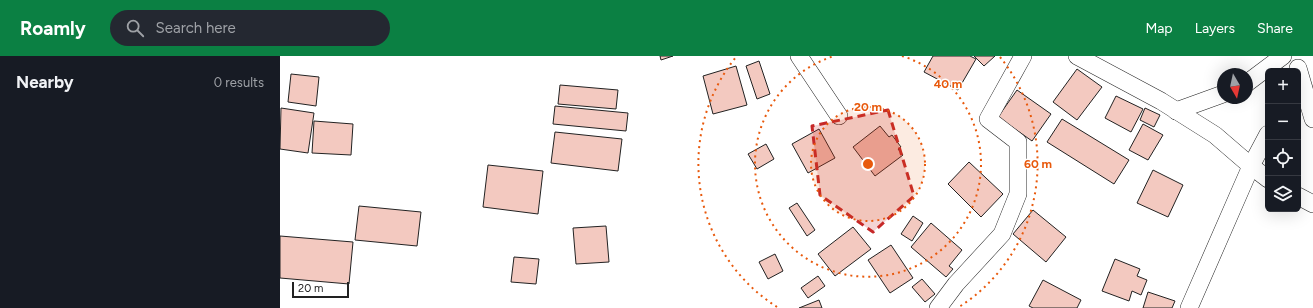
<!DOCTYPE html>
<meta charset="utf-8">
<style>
:root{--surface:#171b24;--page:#242831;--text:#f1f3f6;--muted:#9ea1a6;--line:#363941;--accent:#0b8043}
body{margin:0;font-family:Figtree,sans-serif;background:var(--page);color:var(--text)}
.controls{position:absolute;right:12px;top:12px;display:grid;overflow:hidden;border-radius:6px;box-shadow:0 4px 16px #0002}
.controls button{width:36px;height:36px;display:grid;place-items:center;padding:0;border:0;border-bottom:1px solid var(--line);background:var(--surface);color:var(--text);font:20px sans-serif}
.compass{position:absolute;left:937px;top:12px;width:36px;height:36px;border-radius:50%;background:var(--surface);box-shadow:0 4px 16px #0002;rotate:171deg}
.scale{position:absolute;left:12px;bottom:10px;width:57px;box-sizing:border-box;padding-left:4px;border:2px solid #222;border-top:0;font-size:11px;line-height:14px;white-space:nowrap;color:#222;-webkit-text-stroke:3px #fff;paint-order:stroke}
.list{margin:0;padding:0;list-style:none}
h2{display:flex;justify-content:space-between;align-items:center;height:52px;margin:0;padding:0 16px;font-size:17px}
h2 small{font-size:13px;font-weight:400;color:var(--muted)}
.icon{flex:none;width:22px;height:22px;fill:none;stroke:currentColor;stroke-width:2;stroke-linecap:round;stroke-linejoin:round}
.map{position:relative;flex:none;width:1033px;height:252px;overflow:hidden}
header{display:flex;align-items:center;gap:24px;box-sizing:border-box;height:56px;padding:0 20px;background:var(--accent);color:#fff}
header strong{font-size:19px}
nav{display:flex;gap:22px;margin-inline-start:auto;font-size:14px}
.search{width:280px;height:36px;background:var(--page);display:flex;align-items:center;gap:10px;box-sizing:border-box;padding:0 14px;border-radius:22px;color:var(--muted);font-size:15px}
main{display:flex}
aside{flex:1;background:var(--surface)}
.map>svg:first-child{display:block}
.building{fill:#f3c9c0;stroke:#222}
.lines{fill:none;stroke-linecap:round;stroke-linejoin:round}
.minor-casing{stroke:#222;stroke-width:18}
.minor{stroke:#fff;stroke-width:17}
.marked{fill:#c62828;fill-opacity:0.2;stroke:#c62828;stroke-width:3;stroke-dasharray:8 5;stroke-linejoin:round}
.ring{fill:none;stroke:#e8590c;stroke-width:2;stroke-dasharray:2 4}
.centre{fill:#e8590c;stroke:#fff;stroke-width:2}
.ring-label{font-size:12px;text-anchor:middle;font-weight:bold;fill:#e8590c;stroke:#fff;stroke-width:3;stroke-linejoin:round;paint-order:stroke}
</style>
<header>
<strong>Roamly</strong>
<div class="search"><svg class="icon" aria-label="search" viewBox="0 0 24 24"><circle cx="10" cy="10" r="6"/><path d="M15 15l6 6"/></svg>Search here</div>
<nav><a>Map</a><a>Layers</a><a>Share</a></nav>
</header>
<main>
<aside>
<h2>Nearby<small>0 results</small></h2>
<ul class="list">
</ul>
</aside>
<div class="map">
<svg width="1033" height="252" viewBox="0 0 1033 252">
<rect width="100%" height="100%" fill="#fff"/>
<g class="building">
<path d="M 380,0 L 393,0 L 381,4 Z"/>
<path d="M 653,0 L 690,0 L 696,3 L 678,34 L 644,16 Z"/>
<path d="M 694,0 L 715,0 L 704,10 Z"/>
<path d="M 479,5 L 490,38 L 477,43 L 466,10 Z"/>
<path d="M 456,10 L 467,49 L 433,58 L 423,20 Z"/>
<path d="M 797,13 L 822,31 L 797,64 L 773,46 Z"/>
<path d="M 11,18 L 39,21 L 36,50 L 8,46 Z"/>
<path d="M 280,29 L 338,34 L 336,53 L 278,48 Z"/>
<path d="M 737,34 L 771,58 L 752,85 L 718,61 Z"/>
<path d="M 836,40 L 863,53 L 851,76 L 825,62 Z"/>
<path d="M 275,50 L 348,57 L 346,75 L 273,68 Z"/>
<path d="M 1,52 L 34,57 L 28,97 L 0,93 Z"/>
<path d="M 865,52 L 880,59 L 874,71 L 860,64 Z"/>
<path d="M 782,63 L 849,104 L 834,128 L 767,86 Z"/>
<path d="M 34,65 L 73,68 L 71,99 L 32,97 Z"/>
<path d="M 863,68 L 883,79 L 868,104 L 849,94 Z"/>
<path d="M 600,70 L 609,81 L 612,79 L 621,91 L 618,93 L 623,99 L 595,120 L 573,91 Z"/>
<path d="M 539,73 L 555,102 L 528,117 L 512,88 Z"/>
<path d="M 275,76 L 342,83 L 338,115 L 271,107 Z"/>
<path d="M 486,88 L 494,103 L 477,113 L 468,98 Z"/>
<path d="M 689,106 L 723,138 L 701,161 L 668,128 Z"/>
<path d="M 208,109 L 263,115 L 258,158 L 203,151 Z"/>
<path d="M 873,114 L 903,129 L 888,161 L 857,147 Z"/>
<path d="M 517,147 L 535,174 L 527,180 L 509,152 Z"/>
<path d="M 79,150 L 141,156 L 137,190 L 75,184 Z"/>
<path d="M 753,154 L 786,181 L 766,206 L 733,178 Z"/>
<path d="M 633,160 L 643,167 L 632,185 L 621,178 Z"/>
<path d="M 651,167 L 682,194 L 669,210 L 673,213 L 666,221 L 631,191 Z"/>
<path d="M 326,170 L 329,206 L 296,208 L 293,172 Z"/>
<path d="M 573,171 L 591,193 L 555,220 L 538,198 Z"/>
<path d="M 0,180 L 73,186 L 69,228 L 0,222 Z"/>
<path d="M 611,189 L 633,222 L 610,237 L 588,204 Z"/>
<path d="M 495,198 L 503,215 L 488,223 L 479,206 Z"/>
<path d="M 234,201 L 259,203 L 256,228 L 231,226 Z"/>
<path d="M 835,203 L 860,213 L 857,220 L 867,224 L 861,239 L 852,235 L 849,245 L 822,235 Z"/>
<path d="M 538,220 L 545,230 L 528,242 L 521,232 Z"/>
<path d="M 642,223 L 655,238 L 645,246 L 632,231 Z"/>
<path d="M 763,224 L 801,244 L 797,252 L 753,252 L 749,250 Z"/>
<path d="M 868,236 L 895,245 L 892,252 L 863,252 Z"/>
<path d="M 539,244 L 542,252 L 519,252 Z"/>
</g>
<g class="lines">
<g class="minor-casing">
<g id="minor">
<path d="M 519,0 L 559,60"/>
<path d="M 797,0 L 881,45 L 935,79 L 971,110 L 988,123"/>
<path d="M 1018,12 L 1033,63"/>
<path d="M 967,27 L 1003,0"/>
<path d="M 896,55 L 943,38"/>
<path d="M 1018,140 L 1033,148"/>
<path d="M 658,252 L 676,228 L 722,178 L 738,138 L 738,86 L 708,63 L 743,0"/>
<path d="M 909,252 L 971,110 L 988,78"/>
</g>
</g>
<use href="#minor" class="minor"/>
</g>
<path class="marked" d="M 608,54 L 634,140 L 593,176 L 540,139 L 532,70 Z"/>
<circle cx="588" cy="108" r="57" fill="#e8590c" fill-opacity=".12"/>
<g class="ring">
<circle cx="588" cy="108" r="57"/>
<path d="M622 0A113 113 0 1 1 554 0"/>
<path d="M497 251A170 170 0 0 1 456 1M720 1A170 170 0 0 1 679 251"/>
</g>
<circle cx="588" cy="108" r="6" class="centre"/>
<g class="ring-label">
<text x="668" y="32">40 m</text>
<text x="588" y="55">20 m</text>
<text x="758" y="112">60 m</text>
</g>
</svg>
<div class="controls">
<button>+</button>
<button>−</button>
<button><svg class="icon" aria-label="locate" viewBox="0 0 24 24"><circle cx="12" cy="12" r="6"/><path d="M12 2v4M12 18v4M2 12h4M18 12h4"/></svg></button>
<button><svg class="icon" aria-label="layers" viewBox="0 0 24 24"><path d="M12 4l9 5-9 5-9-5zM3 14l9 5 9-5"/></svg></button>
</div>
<svg class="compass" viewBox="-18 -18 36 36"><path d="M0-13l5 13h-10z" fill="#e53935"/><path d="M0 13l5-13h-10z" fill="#9ea1a6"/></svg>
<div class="scale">20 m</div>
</div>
</main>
